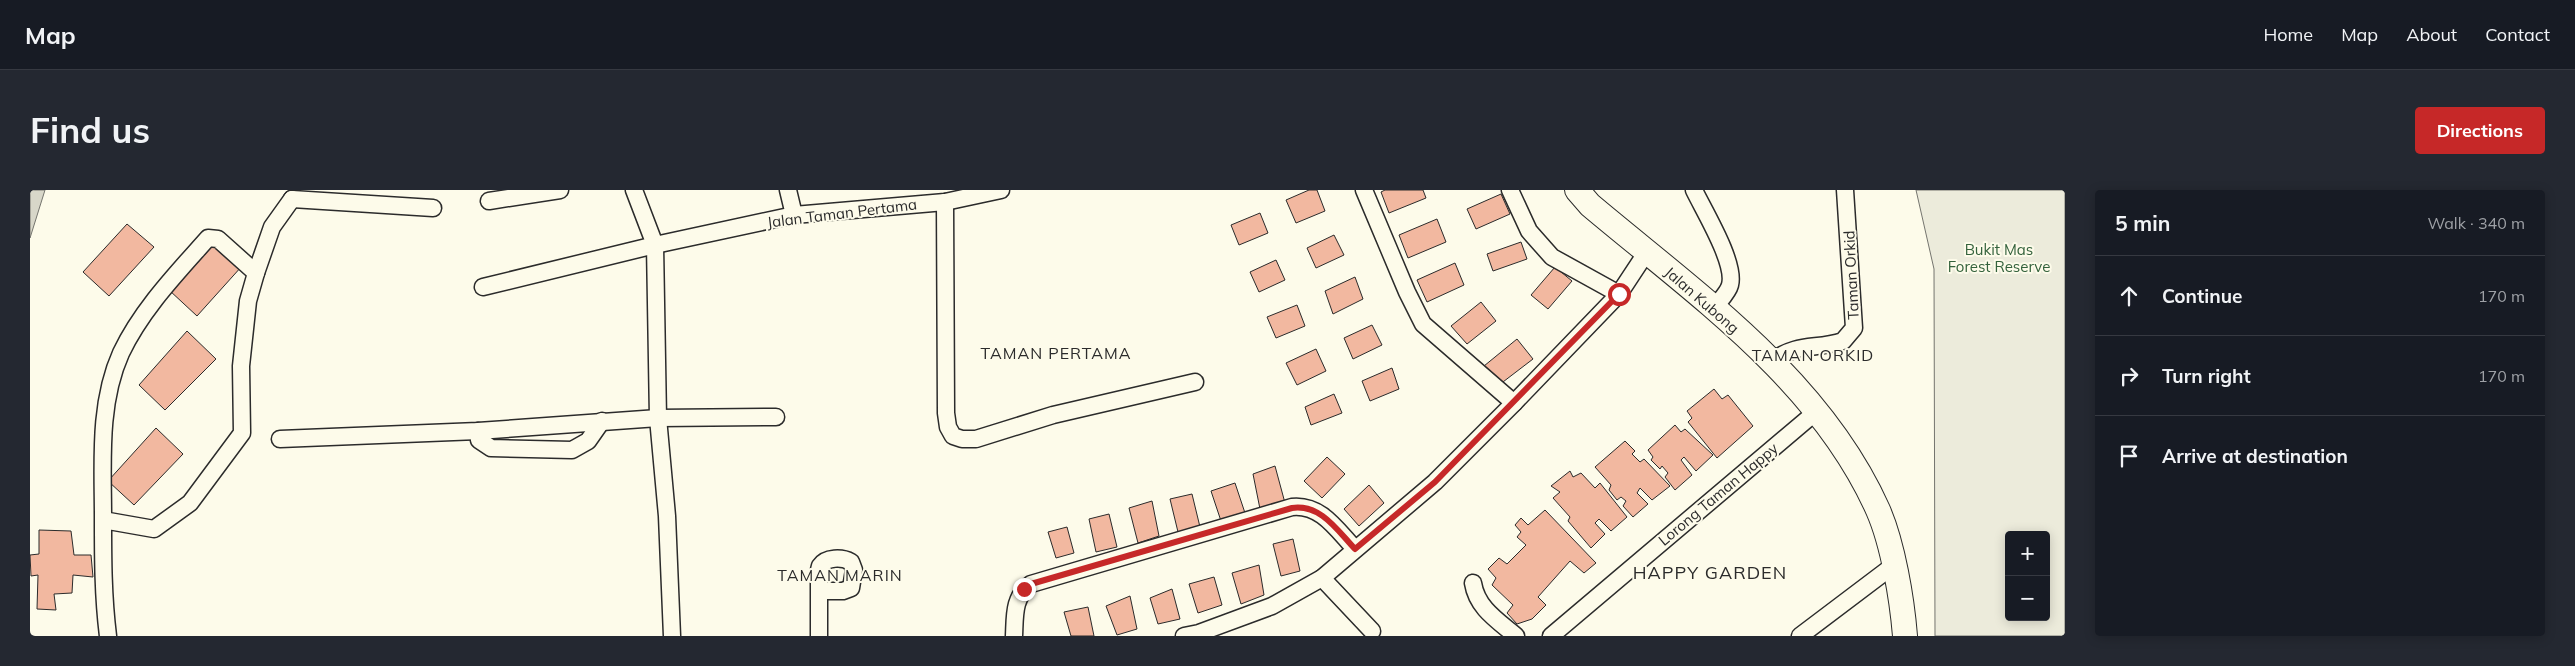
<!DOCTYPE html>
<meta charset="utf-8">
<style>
:root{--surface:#171b24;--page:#242831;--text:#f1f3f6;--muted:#9ea1a6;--line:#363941;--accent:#c62828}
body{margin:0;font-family:Mulish,sans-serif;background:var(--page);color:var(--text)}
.controls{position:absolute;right:15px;bottom:15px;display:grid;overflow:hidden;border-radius:5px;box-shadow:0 2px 12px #0003}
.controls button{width:45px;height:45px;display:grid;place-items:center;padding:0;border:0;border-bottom:1px solid var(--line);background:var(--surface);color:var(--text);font:25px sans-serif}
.stop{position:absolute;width:15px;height:15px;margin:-11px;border:4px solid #c62828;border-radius:50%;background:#fff}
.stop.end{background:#c62828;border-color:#fff;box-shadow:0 1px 5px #0008}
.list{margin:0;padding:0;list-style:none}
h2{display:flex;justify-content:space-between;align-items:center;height:65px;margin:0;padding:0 20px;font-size:21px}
h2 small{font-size:16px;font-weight:400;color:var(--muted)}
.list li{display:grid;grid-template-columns:32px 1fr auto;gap:15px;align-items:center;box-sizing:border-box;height:80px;padding:0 20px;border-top:1px solid var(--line)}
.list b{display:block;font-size:19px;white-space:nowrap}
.list em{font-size:16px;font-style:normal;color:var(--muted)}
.icon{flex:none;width:28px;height:28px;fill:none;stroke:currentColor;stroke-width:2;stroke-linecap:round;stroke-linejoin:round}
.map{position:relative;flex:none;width:2035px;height:446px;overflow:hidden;border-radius:5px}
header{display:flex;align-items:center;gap:30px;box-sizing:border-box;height:70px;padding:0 25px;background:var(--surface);border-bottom:1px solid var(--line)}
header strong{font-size:24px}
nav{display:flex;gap:28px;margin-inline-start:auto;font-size:18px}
.intro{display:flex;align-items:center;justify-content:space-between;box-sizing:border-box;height:120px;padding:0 30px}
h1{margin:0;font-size:35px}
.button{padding:12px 22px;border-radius:5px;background:var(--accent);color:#fff;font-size:18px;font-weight:700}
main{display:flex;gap:30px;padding:0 30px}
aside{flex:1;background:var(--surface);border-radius:5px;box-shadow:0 2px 12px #0003}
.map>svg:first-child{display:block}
.green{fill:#ecebdb;stroke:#74746e;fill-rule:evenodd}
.water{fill:#d8d7c9;stroke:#74746e}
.building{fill:#f2b8a0;stroke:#2b2b2b}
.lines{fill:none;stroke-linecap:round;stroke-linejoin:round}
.minor-casing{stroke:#2b2b2b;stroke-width:19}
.highway-casing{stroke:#2b2b2b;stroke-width:26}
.minor{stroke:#fdfbea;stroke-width:16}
.highway{stroke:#fdfbea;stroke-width:24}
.route{stroke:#c62828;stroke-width:6}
.labels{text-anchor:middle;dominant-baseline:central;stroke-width:4;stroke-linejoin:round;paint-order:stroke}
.street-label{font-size:15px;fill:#2b2b2b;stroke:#fdfbea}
.park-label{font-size:15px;fill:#34623c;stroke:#fdfbea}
.neighbourhood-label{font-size:16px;letter-spacing:1px;fill:#2b2b2b;stroke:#fdfbea}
.quarter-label{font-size:18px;letter-spacing:1px;fill:#2b2b2b;stroke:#fdfbea}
</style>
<header>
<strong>Map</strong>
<nav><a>Home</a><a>Map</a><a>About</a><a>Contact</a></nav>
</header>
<div class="intro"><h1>Find us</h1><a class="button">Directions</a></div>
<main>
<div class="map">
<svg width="2035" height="446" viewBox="0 0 2035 446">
<rect width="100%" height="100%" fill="#fdfbea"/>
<path class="green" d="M 1886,0 L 2035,0 L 2035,446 L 1905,446 L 1904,79 ZM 1979,345 L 2016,345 L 2016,427 L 1979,427 Z"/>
<path class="water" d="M 0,0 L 15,0 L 0,48 Z"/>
<g class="building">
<path d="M 1279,0 L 1287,0 L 1295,21 L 1266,33 L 1256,10 Z"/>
<path d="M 1355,0 L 1393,0 L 1396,8 L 1359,23 L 1351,2 Z"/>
<path d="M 1471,4 L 1480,24 L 1446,39 L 1437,19 Z"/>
<path d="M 1230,23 L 1238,43 L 1209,55 L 1201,35 Z"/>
<path d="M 1407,29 L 1416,52 L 1378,68 L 1369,45 Z"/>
<path d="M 97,34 L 124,57 L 79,106 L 53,82 Z"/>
<path d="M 1304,45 L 1314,65 L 1286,78 L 1277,58 Z"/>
<path d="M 180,51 L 212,76 L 167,126 L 139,100 Z"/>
<path d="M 1491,52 L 1497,69 L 1463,81 L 1457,64 Z"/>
<path d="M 1246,70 L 1255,90 L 1229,102 L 1220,82 Z"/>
<path d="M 1425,73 L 1434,95 L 1397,112 L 1387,90 Z"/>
<path d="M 1525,77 L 1542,91 L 1518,119 L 1501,105 Z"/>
<path d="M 1325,87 L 1333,109 L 1303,124 L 1295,101 Z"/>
<path d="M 1451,112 L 1466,131 L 1437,154 L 1421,136 Z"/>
<path d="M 1267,115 L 1275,136 L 1246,148 L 1237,127 Z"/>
<path d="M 1342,135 L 1352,155 L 1323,169 L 1314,148 Z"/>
<path d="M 157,141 L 186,169 L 135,220 L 109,195 Z"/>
<path d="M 1487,149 L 1503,169 L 1469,195 L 1454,176 Z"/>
<path d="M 1286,159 L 1296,181 L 1267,195 L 1256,173 Z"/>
<path d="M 1362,178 L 1369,199 L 1340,211 L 1332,191 Z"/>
<path d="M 1684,199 L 1692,209 L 1698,205 L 1723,236 L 1687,268 L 1658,232 L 1662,228 L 1657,221 Z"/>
<path d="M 1304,204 L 1312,223 L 1281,235 L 1275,217 Z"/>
<path d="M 1645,235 L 1651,242 L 1655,239 L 1683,265 L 1666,281 L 1654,267 L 1651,270 L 1662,285 L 1645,300 L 1635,287 L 1638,283 L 1632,276 L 1630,279 L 1621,270 L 1623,267 L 1618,260 Z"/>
<path d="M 126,238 L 153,264 L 104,315 L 78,291 Z"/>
<path d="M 1595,251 L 1605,261 L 1602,264 L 1610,272 L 1614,269 L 1640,296 L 1622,310 L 1610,298 L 1607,303 L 1618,314 L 1603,327 L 1593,316 L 1596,311 L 1591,307 L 1587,310 L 1579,300 L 1581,295 L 1565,277 Z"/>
<path d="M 1297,267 L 1315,284 L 1292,308 L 1274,291 Z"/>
<path d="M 1245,276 L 1255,313 L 1230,319 L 1223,284 Z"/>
<path d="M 1540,281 L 1543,287 L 1551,283 L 1565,298 L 1570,293 L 1597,327 L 1581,341 L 1569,329 L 1565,333 L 1575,344 L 1561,358 L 1538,331 L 1540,327 L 1523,308 L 1530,302 L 1521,296 Z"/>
<path d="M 1205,293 L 1215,323 L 1191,331 L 1181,301 Z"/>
<path d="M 1339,295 L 1354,313 L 1329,336 L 1314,319 Z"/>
<path d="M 1162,304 L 1170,337 L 1148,342 L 1140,309 Z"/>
<path d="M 1122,311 L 1129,346 L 1108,353 L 1099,318 Z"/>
<path d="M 1515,320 L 1566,373 L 1554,383 L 1540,371 L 1508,407 L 1516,415 L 1502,429 L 1487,434 L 1477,423 L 1483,415 L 1462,395 L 1466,388 L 1458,379 L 1469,368 L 1477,374 L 1496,355 L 1487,347 L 1491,342 L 1485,335 L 1491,328 L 1498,335 Z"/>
<path d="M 1079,324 L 1087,357 L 1066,362 L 1059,329 Z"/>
<path d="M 1037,337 L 1044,363 L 1026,368 L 1018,342 Z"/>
<path d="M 9,340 L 41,341 L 44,365 L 61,365 L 63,387 L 43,385 L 42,403 L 24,404 L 26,420 L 7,419 L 8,385 L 1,386 L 0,365 L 9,364 Z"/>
<path d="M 1263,349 L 1270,381 L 1251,386 L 1243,354 Z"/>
<path d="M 1229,375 L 1234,405 L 1211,414 L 1202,383 Z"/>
<path d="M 1184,387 L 1192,415 L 1168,423 L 1159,394 Z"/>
<path d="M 1142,399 L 1150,429 L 1128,434 L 1120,408 Z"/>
<path d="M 1100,406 L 1107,439 L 1087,445 L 1076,416 Z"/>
<path d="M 1058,417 L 1064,446 L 1041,446 L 1034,422 Z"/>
</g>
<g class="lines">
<g class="minor-casing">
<g id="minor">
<path d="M 604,0 L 625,55 L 628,228 L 637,326 L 642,446"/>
<path d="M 758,0 L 764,25"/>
<path d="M 1334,0 L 1377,102 L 1393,134 L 1484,213"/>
<path d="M 1480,0 L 1499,41 L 1522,67 L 1589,104"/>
<path d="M 1664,0 C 1674,21 1706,73 1700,95 C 1698,103 1689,111 1684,118"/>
<path d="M 262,9 L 403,18"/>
<path d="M 459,11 L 530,0"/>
<path d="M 915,12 L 916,223 L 918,237 L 923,246 L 932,249 L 946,249 L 1023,225 L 1165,192"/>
<path d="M 226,83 L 242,37 L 262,9"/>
<path d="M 453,97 L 625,55 L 764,25 L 915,12 L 971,0"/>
<path d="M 1742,171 C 1769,152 1785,160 1813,151 L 1824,138 L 1815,0"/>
<path d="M 448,241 L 449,250 L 461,258 L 542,260 L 558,251 L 572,231"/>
<path d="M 250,249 L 448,241 L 628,228 L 746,227"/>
<path d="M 73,330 L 124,339 L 160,313 L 212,243 L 211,176 L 218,111 L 226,83 L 188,49 L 178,48 C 147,83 112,119 91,163 C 68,214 73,273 73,328 C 73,368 73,406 78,446"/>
<path d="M 1292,388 L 1342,441"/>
<path d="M 1443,393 C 1447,418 1467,430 1486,446"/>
<path d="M 789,446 L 789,380 L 790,376 C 796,367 812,367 821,372 L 824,380 L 821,398 L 813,401 L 789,401"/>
<path d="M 984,446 C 985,426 983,407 1001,394 L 1262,317 C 1291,314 1307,340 1325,359"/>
<path d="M 1154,446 L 1169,443 L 1242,416 L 1292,388 L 1405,292 L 1484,213 L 1589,104 L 1616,63"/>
<path d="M 1521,446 L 1787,221"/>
<path d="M 1770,446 L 1864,375"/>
</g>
</g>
<g class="highway-casing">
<path id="highway" d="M 1547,0 L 1560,15 C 1667,105 1790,190 1848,320 C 1863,354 1872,409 1875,446"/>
</g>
<use href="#minor" class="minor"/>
<use href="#highway" class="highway"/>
</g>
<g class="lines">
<path class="route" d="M 994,399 L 1001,394 L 1262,318 C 1291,314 1307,340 1325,359 L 1405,292 L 1589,104"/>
</g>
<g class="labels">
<g class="street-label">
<text transform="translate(812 23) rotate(-7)">Jalan Taman Pertama</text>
<text transform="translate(1821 85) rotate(-93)">Taman Orkid</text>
<text transform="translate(1672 110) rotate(41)">Jalan Kubong</text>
<text transform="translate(1688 304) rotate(-40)">Lorong Taman Happy</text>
</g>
<g class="park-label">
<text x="1969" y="59">Bukit Mas<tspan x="1969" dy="17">Forest Reserve</tspan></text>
</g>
<g class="neighbourhood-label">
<text x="1026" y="163">TAMAN PERTAMA</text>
<text x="1783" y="165">TAMAN ORKID</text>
<text x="810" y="385">TAMAN MARIN</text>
</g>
<g class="quarter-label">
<text x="1680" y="382">HAPPY GARDEN</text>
</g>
</g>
</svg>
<div class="controls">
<button>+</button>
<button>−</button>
</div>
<div class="stop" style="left:1589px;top:104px"></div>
<div class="stop end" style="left:994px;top:399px"></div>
</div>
<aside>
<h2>5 min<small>Walk · 340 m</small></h2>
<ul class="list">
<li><svg class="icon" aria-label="ahead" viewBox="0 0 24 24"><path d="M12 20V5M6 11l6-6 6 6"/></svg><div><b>Continue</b></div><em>170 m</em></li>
<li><svg class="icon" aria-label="right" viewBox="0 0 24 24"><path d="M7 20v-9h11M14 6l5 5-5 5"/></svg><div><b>Turn right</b></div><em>170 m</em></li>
<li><svg class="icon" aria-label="arrive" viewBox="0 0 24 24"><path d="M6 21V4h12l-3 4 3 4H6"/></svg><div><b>Arrive at destination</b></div></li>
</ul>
</aside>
</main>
